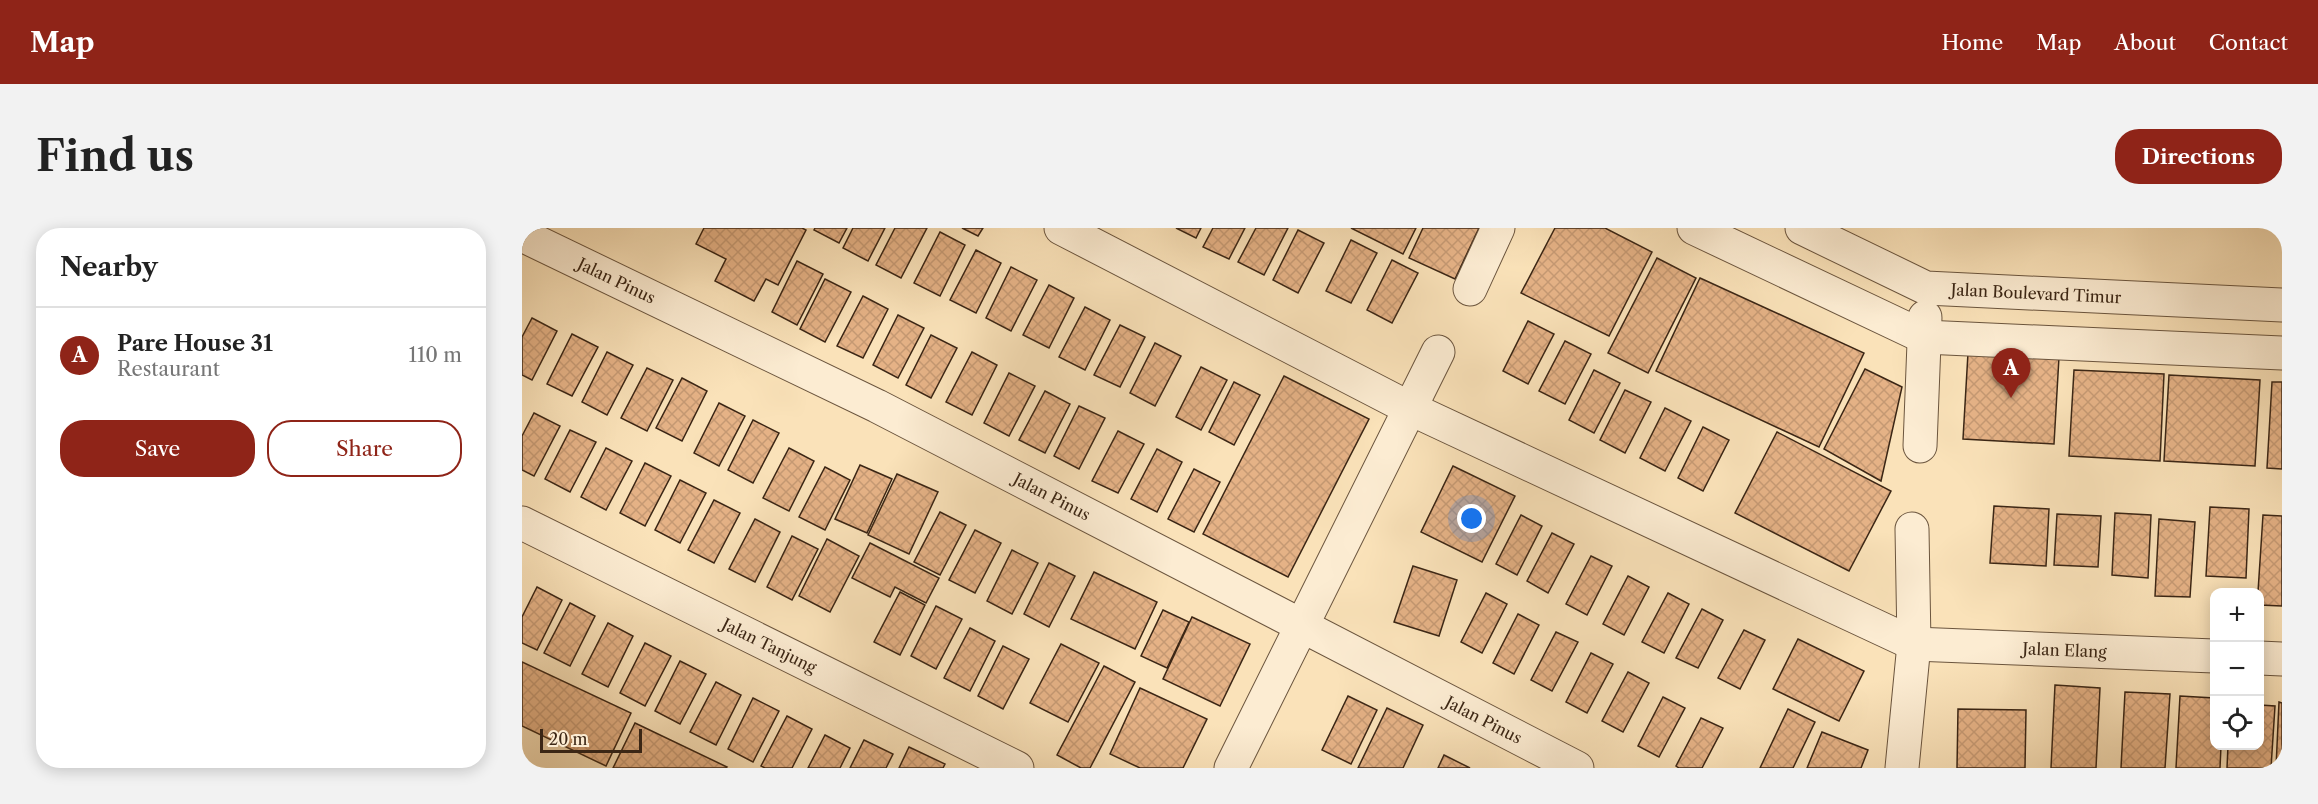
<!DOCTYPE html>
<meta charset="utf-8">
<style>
:root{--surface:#fff;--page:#f2f2f2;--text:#222;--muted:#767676;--line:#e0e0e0;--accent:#8f2418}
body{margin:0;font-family:"Libre Caslon Text",serif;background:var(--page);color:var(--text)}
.controls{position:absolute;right:18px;bottom:18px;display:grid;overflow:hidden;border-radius:12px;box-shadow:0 3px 15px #0003}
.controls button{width:54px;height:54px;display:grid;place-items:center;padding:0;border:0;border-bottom:2px solid var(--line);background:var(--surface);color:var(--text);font:30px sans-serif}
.scale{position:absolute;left:18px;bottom:15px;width:102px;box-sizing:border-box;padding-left:6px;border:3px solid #3b2615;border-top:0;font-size:16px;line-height:21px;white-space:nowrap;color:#3b2615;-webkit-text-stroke:4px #fcecd2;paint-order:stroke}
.you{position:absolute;left:950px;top:291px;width:21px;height:21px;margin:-15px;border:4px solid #fff;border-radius:50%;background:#1a73e8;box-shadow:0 0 0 9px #1a73e833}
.badge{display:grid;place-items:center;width:39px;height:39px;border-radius:50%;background:var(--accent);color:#fff;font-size:20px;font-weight:700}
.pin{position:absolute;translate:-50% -50px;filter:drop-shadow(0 2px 3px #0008)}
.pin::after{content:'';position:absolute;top:32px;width:21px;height:18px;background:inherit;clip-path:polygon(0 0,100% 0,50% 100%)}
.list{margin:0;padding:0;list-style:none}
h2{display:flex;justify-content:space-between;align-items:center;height:78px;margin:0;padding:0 24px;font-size:26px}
h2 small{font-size:20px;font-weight:400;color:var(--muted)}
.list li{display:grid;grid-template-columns:39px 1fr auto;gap:18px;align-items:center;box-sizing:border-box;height:96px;padding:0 24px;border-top:2px solid var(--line)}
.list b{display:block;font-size:22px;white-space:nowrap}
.list p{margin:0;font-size:20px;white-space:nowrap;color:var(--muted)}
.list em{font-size:20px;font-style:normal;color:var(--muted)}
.actions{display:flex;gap:12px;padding:18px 24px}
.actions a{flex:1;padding:14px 0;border:2px solid var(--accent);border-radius:24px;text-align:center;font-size:21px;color:var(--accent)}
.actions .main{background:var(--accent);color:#fff}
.icon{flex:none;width:33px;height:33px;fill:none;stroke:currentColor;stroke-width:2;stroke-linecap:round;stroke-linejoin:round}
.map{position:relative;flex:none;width:1760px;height:540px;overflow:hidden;border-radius:24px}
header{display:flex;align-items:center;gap:36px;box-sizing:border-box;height:84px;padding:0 30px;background:var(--accent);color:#fff}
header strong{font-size:28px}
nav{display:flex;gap:33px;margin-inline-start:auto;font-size:21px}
.intro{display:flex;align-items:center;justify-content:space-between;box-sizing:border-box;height:144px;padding:0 36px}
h1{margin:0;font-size:42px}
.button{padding:15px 27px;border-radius:24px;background:var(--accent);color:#fff;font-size:21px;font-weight:700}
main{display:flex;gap:36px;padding:0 36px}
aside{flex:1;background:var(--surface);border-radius:24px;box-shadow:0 3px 15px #0003}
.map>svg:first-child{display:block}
.building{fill:url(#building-cross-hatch);stroke:#3b2615;stroke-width:1.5}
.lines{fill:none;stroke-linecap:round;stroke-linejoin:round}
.minor-casing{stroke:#6b553e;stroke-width:35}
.minor{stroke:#fcecd2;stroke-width:33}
.labels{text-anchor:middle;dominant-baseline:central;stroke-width:4.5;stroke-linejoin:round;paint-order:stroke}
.street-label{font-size:16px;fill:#3b2615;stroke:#fcecd2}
</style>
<header>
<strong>Map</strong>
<nav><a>Home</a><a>Map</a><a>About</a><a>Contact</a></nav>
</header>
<div class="intro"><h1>Find us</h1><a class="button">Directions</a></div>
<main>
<aside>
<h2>Nearby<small></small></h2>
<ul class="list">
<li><span class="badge">A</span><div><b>Pare House 31</b><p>Restaurant</p></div><em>110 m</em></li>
</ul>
<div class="actions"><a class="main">Save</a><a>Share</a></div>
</aside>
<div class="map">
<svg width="1760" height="540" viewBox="0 0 1760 540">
<defs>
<pattern id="building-cross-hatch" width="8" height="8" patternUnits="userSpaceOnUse" patternTransform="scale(1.5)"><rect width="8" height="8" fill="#e5b286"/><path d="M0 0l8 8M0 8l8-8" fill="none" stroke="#c59973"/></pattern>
</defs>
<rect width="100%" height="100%" fill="#fae2b9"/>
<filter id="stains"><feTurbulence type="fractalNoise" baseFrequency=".00333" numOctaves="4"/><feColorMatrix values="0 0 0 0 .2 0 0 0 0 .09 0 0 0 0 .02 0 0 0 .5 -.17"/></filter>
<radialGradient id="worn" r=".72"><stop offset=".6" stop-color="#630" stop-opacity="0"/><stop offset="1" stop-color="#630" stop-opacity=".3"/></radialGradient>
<g class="building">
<path d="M 182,0 L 280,0 L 284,2 L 256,57 L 244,51 L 232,73 L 193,53 L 204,31 L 174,16 Z"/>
<path d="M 293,0 L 325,0 L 317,15 L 292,2 Z"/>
<path d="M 331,0 L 363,0 L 346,33 L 321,20 Z"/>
<path d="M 373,0 L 405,0 L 379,50 L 354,37 Z"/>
<path d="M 440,0 L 461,0 L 456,8 Z"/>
<path d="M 654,0 L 679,0 L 674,10 Z"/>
<path d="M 691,0 L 723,0 L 707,31 L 681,19 Z"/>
<path d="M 734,0 L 766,0 L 742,47 L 716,34 Z"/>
<path d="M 829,0 L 894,0 L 881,26 Z"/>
<path d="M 901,0 L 957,0 L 933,51 L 887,30 Z"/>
<path d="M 1033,0 L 1083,0 L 1130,24 L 1087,108 L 999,65 Z"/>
<path d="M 776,2 L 802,15 L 776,65 L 751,52 Z"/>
<path d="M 418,4 L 443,17 L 418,68 L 392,55 Z"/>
<path d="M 829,12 L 855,25 L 829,75 L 804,63 Z"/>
<path d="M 454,22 L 479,35 L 454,85 L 428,72 Z"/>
<path d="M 1135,30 L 1174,50 L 1126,145 L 1086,125 Z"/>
<path d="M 870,32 L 896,45 L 870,95 L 845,82 Z"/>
<path d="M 275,33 L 301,46 L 275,97 L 250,84 Z"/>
<path d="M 489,39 L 515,52 L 489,103 L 464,90 Z"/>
<path d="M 1178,50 L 1342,125 L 1297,219 L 1134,143 Z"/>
<path d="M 303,51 L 329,64 L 303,114 L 278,101 Z"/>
<path d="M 527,57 L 552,70 L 527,120 L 501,107 Z"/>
<path d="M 341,68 L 366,81 L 341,130 L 315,118 Z"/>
<path d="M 563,79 L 588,92 L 563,142 L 537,129 Z"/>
<path d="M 376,87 L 402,100 L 376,150 L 351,137 Z"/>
<path d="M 10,90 L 35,103 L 10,152 L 0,147 L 0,109 Z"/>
<path d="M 1006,93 L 1032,106 L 1006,156 L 981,143 Z"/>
<path d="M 598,97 L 623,109 L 598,159 L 572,147 Z"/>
<path d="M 50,106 L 76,119 L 50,168 L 25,156 Z"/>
<path d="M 409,107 L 435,120 L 409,170 L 384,157 Z"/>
<path d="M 1043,113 L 1069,126 L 1043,176 L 1017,163 Z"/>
<path d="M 633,115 L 659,128 L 633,178 L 608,165 Z"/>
<path d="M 85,124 L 111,137 L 85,187 L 60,174 Z"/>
<path d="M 450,124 L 475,137 L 450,187 L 424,174 Z"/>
<path d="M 1446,125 L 1537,129 L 1532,216 L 1441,211 Z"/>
<path d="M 679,139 L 705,152 L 679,202 L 654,189 Z"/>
<path d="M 125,140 L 151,152 L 125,203 L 99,190 Z"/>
<path d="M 1343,141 L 1380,159 L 1359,253 L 1302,221 Z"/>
<path d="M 1072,142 L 1098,155 L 1072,205 L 1047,192 Z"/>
<path d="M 1552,142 L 1642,146 L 1638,233 L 1547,228 Z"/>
<path d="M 487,145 L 513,158 L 487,208 L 462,195 Z"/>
<path d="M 1647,147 L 1738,152 L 1733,238 L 1642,233 Z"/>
<path d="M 762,148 L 847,191 L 766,349 L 681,306 Z"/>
<path d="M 160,150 L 185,163 L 160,213 L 134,200 Z"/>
<path d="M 712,154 L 738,167 L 712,217 L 687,204 Z"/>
<path d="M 1750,154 L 1760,154 L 1760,241 L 1745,240 Z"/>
<path d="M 1103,162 L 1129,174 L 1103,225 L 1078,212 Z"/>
<path d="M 523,163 L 548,176 L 523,225 L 497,212 Z"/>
<path d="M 197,175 L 223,188 L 197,238 L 172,225 Z"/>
<path d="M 557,178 L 583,190 L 557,241 L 532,228 Z"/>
<path d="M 1143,180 L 1169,193 L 1143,243 L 1118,230 Z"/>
<path d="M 12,185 L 38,198 L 12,248 L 0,242 L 0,208 Z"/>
<path d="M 231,192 L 257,205 L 231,255 L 206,242 Z"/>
<path d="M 1181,199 L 1207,212 L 1181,263 L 1156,250 Z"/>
<path d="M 48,202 L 74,214 L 48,264 L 23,251 Z"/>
<path d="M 596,203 L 622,216 L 596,265 L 570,253 Z"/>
<path d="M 1255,204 L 1369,263 L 1327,343 L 1213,285 Z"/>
<path d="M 84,220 L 110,233 L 84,282 L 59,269 Z"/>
<path d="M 267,220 L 292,233 L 267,283 L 241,270 Z"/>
<path d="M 635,221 L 660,234 L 635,284 L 609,271 Z"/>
<path d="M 123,235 L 149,248 L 123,298 L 98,285 Z"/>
<path d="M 338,237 L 370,251 L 345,305 L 313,291 Z"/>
<path d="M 931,238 L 993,268 L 960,334 L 899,304 Z"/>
<path d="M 303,239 L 328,252 L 303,302 L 277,289 Z"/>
<path d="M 672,241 L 698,254 L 672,304 L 646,291 Z"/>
<path d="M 375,246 L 416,264 L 387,326 L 346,307 Z"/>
<path d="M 158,252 L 184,265 L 158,315 L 133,302 Z"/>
<path d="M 192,272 L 218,285 L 192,335 L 166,322 Z"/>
<path d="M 1472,278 L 1527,281 L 1524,338 L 1468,335 Z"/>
<path d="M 1688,279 L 1727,281 L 1724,350 L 1684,348 Z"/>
<path d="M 418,284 L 444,297 L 418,347 L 392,334 Z"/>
<path d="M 1593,285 L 1629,287 L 1626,350 L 1590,347 Z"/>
<path d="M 1535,286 L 1579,288 L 1576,339 L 1532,337 Z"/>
<path d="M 999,287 L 1020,298 L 995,347 L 974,336 Z"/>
<path d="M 1741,287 L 1760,288 L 1760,378 L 1738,377 L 1736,364 Z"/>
<path d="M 233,291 L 258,304 L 233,354 L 207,341 Z"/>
<path d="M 1637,291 L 1673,294 L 1668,369 L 1633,368 Z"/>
<path d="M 453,302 L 479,315 L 453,365 L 427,352 Z"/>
<path d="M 1030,305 L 1052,316 L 1026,365 L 1005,353 Z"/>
<path d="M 270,308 L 296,321 L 270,372 L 245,359 Z"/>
<path d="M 305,311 L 337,328 L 308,384 L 277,368 Z"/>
<path d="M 348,315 L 417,350 L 404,375 L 373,359 L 368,369 L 330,350 Z"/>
<path d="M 490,322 L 516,335 L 490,386 L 465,373 Z"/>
<path d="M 1069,328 L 1090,338 L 1065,387 L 1044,376 Z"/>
<path d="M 527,335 L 553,348 L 527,399 L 502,386 Z"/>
<path d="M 891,338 L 935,352 L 917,408 L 872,394 Z"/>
<path d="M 572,344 L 635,374 L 613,421 L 549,391 Z"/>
<path d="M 1106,348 L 1127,359 L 1102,407 L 1081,396 Z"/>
<path d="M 15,359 L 40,372 L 15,422 L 0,415 L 0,389 Z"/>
<path d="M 378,364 L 403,377 L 378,427 L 352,414 Z"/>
<path d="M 964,365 L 985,376 L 960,425 L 939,414 Z"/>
<path d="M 1146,365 L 1167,376 L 1142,425 L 1120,414 Z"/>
<path d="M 48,375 L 73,388 L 48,438 L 22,425 Z"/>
<path d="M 414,378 L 440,391 L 414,441 L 389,428 Z"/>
<path d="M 1180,381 L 1201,392 L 1176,440 L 1154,430 Z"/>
<path d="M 641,382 L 667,394 L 645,440 L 619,428 Z"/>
<path d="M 996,386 L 1017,397 L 992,446 L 971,435 Z"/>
<path d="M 670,389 L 728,416 L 698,478 L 641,451 Z"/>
<path d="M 86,395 L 111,408 L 86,459 L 60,446 Z"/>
<path d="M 448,400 L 473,413 L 448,463 L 422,450 Z"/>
<path d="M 1222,402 L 1243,412 L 1218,461 L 1196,450 Z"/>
<path d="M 1034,404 L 1056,414 L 1030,463 L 1009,452 Z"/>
<path d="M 1276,411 L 1342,443 L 1317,493 L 1251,461 Z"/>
<path d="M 123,415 L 149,428 L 123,478 L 98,465 Z"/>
<path d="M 539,416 L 577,435 L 546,494 L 508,475 Z"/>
<path d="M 481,418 L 507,431 L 481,481 L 456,468 Z"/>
<path d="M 1069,425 L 1091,436 L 1065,485 L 1044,474 Z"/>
<path d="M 158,433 L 184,446 L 158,496 L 133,483 Z"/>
<path d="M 0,434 L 109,485 L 84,538 L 0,498 Z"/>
<path d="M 582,438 L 613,454 L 568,540 L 559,540 L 535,527 Z"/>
<path d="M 1106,444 L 1127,455 L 1101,504 L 1080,493 Z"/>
<path d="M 194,454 L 219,467 L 194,517 L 168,504 Z"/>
<path d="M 1533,457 L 1578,460 L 1574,540 L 1529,540 Z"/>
<path d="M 618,460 L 685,491 L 661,540 L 618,540 L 588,526 Z"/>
<path d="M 1603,464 L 1648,466 L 1643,540 L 1599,540 Z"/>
<path d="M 826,468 L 855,482 L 829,536 L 800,522 Z"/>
<path d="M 1658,468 L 1692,470 L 1692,518 L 1699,518 L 1698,540 L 1654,540 Z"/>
<path d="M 1141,469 L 1163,480 L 1137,529 L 1116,518 Z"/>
<path d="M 231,470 L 257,483 L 231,534 L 206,521 Z"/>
<path d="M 1757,474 L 1760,475 L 1760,540 L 1754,540 Z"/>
<path d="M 1738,477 L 1753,478 L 1749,540 L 1705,540 L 1706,518 L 1738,518 Z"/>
<path d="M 865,480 L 901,497 L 881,540 L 836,540 Z"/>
<path d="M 1266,481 L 1293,494 L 1271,540 L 1238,540 Z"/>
<path d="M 1436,481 L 1504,482 L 1503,540 L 1435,540 Z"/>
<path d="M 265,488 L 290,501 L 270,540 L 243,540 L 239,538 Z"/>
<path d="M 1179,490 L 1201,500 L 1180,540 L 1157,540 L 1154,538 Z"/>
<path d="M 113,495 L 205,539 L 204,540 L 91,540 Z"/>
<path d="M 1300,504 L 1346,522 L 1339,540 L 1285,540 Z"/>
<path d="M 303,507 L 328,520 L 318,540 L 286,540 Z"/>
<path d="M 342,512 L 371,526 L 364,540 L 328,540 Z"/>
<path d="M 387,519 L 423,536 L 421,540 L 377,540 Z"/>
<path d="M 922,527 L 948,540 L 916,540 Z"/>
</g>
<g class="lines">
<g class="minor-casing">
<g id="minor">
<path id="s1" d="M 539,0 L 887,180 L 1392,416 L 1692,428"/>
<path d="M 1172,0 L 1402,109 L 1760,125"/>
<path id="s2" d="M 1280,0 L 1404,60 L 1760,77"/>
<path id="s3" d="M 0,7 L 355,178 L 1055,540"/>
<path d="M 948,61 L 976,0"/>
<path d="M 1398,218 L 1403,89"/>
<path id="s4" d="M 0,295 L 495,540"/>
<path d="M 1738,430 L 1760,431"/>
<path d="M 709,540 L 916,124"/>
<path d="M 1380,540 L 1392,416 L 1390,301"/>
</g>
</g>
<use href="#minor" class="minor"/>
</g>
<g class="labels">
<g class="street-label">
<text stroke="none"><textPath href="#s3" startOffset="105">Jalan Pinus</textPath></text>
<text stroke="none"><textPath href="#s2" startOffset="248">Jalan Boulevard Timur</textPath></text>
<text stroke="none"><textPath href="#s3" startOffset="591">Jalan Pinus</textPath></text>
<text stroke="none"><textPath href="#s4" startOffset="276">Jalan Tanjung</textPath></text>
<text stroke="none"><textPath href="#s1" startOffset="1100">Jalan Elang</textPath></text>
<text stroke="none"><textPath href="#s3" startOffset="1077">Jalan Pinus</textPath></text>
</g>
</g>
<rect width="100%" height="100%" filter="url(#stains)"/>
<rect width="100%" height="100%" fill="url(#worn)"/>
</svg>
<div class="controls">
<button>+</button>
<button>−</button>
<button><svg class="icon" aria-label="locate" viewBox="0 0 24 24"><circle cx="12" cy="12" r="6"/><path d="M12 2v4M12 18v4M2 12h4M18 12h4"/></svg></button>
</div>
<div class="scale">20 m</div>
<div class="you"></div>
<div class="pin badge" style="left:1489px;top:170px">A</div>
</div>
</main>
